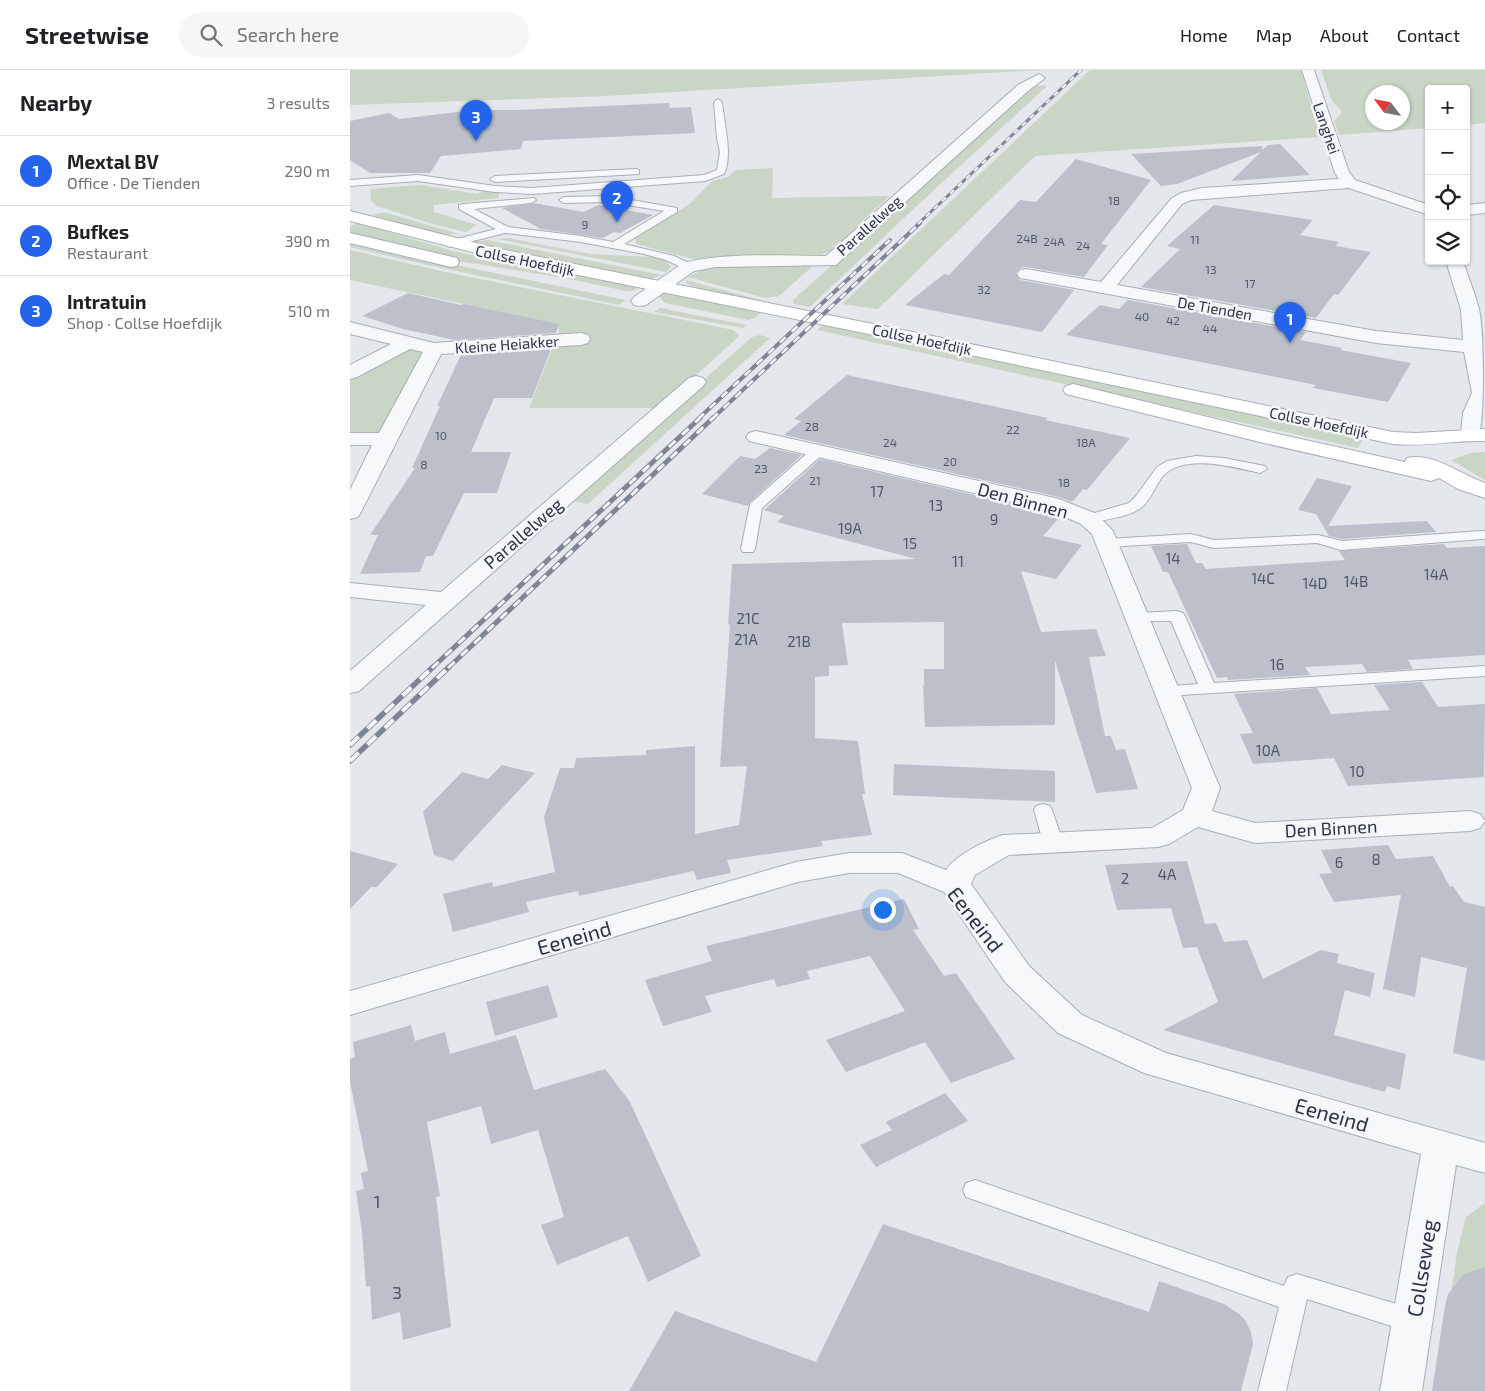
<!DOCTYPE html>
<meta charset="utf-8">
<style>
:root{--surface:#fff;--page:#f6f6f6;--text:#202124;--muted:#757577;--line:#e0e0e0;--accent:#2563eb}
body{margin:0;font-family:"Exo 2",sans-serif;background:var(--page);color:var(--text)}
.controls{position:absolute;right:15px;top:15px;display:grid;overflow:hidden;border-radius:5px;box-shadow:0 1px 4px #0004}
.controls button{width:45px;height:45px;display:grid;place-items:center;padding:0;border:0;border-bottom:1px solid var(--line);background:var(--surface);color:var(--text);font:25px sans-serif}
.compass{position:absolute;left:1015px;top:15px;width:45px;height:45px;border-radius:50%;background:var(--surface);box-shadow:0 1px 4px #0004;rotate:302deg}
.you{position:absolute;left:532px;top:839px;width:18px;height:18px;margin:-12px;border:4px solid #fff;border-radius:50%;background:#1a73e8;box-shadow:0 0 0 8px #1a73e833}
.badge{display:grid;place-items:center;width:32px;height:32px;border-radius:50%;background:var(--accent);color:#fff;font-size:16px;font-weight:700}
.pin{position:absolute;translate:-50% -41px;filter:drop-shadow(0 1px 2px #0008)}
.pin::after{content:'';position:absolute;top:26px;width:18px;height:15px;background:inherit;clip-path:polygon(0 0,100% 0,50% 100%)}
.list{margin:0;padding:0;list-style:none}
h2{display:flex;justify-content:space-between;align-items:center;height:65px;margin:0;padding:0 20px;font-size:21px}
h2 small{font-size:16px;font-weight:400;color:var(--muted)}
.list li{display:grid;grid-template-columns:32px 1fr auto;gap:15px;align-items:center;box-sizing:border-box;height:70px;padding:0 20px;border-top:1px solid var(--line)}
.list b{display:block;font-size:19px;white-space:nowrap}
.list p{margin:0;font-size:16px;white-space:nowrap;color:var(--muted)}
.list em{font-size:16px;font-style:normal;color:var(--muted)}
.icon{flex:none;width:28px;height:28px;fill:none;stroke:currentColor;stroke-width:2;stroke-linecap:round;stroke-linejoin:round}
.map{position:relative;flex:none;width:1135px;height:1321px;overflow:hidden}
header{display:flex;align-items:center;gap:30px;box-sizing:border-box;height:70px;padding:0 25px;background:var(--surface);border-bottom:1px solid var(--line)}
header strong{font-size:24px}
nav{display:flex;gap:28px;margin-inline-start:auto;font-size:18px}
.search{width:350px;height:45px;background:var(--page);display:flex;align-items:center;gap:12px;box-sizing:border-box;padding:0 18px;border-radius:28px;color:var(--muted);font-size:19px}
main{display:flex}
aside{flex:1;background:var(--surface)}
.map>svg:first-child{display:block}
.green{fill:#c9d6c5;fill-rule:evenodd}
.building{fill:#bbc0ca}
.lines{fill:none;stroke-linecap:round;stroke-linejoin:round}
.lane-casing{stroke:#a9aeb7;stroke-width:2}
.street-casing{stroke:#a9aeb7;stroke-width:2}
.secondary-casing{stroke:#a9aeb7;stroke-width:2}
.lane{fill:#f7f8fa;fill-rule:evenodd}
.street{fill:#f7f8fa;fill-rule:evenodd}
.secondary{fill:#fff;fill-rule:evenodd}
.rail-far3-casing{stroke:#7d8696;stroke-width:3}
.rail-far2-casing{stroke:#7d8696;stroke-width:4}
.rail-far1-casing{stroke:#7d8696;stroke-width:5}
.rail-casing{stroke:#7d8696;stroke-width:5.5}
.rail-far3{stroke:#f4f6f9;stroke-width:2;stroke-dasharray:5.5;stroke-linecap:butt}
.rail-far2{stroke:#f4f6f9;stroke-width:2.5;stroke-dasharray:8;stroke-linecap:butt}
.rail-far1{stroke:#f4f6f9;stroke-width:3;stroke-dasharray:9;stroke-linecap:butt}
.rail{stroke:#f4f6f9;stroke-width:4;stroke-dasharray:12;stroke-linecap:butt}
.labels{text-anchor:middle;dominant-baseline:central;stroke-width:5;stroke-linejoin:round;paint-order:stroke}
.far-number-label{font-size:12px;fill:#4f5766}
.far-street-label{font-size:15px;fill:#2b3445;stroke:#f4f6f9}
.number-label{font-size:15px;fill:#4f5766}
.street-label{font-size:18px;fill:#2b3445;stroke:#f4f6f9}
.near-number-label{font-size:18px;fill:#4f5766}
.near-street-label{font-size:21px;fill:#2b3445;stroke:#f4f6f9}
</style>
<header>
<strong>Streetwise</strong>
<div class="search"><svg class="icon" aria-label="search" viewBox="0 0 24 24"><circle cx="10" cy="10" r="6"/><path d="M15 15l6 6"/></svg>Search here</div>
<nav><a>Home</a><a>Map</a><a>About</a><a>Contact</a></nav>
</header>
<main>
<aside>
<h2>Nearby<small>3 results</small></h2>
<ul class="list">
<li><span class="badge">1</span><div><b>Mextal BV</b><p>Office · De Tienden</p></div><em>290 m</em></li>
<li><span class="badge">2</span><div><b>Bufkes</b><p>Restaurant</p></div><em>390 m</em></li>
<li><span class="badge">3</span><div><b>Intratuin</b><p>Shop · Collse Hoefdijk</p></div><em>510 m</em></li>
</ul>
</aside>
<div class="map">
<svg width="1135" height="1321" viewBox="0 0 1135 1321">
<rect width="100%" height="100%" fill="#e4e7ec"/>
<g class="green">
<path d="M 0,0 L 690,0 L 257,26 L 0,35 Z"/>
<path d="M 740,0 L 951,0 L 970,67 L 685,86 L 528,239 L 492,234 Z"/>
<path d="M 971,0 L 1135,0 L 1135,53 L 1116,55 L 1116,19 L 1079,19 L 1079,58 L 989,65 L 984,51 L 991,44 L 991,40 L 982,31 ZM 1022,22 L 1052,22 L 1052,52 L 1022,52 Z"/>
<path d="M 683,15 L 697,16 L 557,145 L 460,237 L 444,234 L 443,230 Z"/>
<path d="M 423,98 L 422,128 L 540,126 L 512,151 L 517,152 C 500,167 486,183 462,187 L 347,190 L 286,174 L 285,167 L 340,134 L 362,111 L 378,107 L 386,100 Z"/>
<path d="M 70,115 L 127,124 L 133,121 L 149,122 L 149,128 L 84,135 L 84,142 L 127,155 L 116,162 L 83,154 L 27,136 L 21,131 L 20,119 Z"/>
<path d="M 30,143 L 37,143 L 109,164 L 89,165 L 22,145 Z"/>
<path d="M 9,153 L 103,181 L 180,197 L 293,216 L 283,221 L 276,221 L 215,208 L 108,191 L 0,166 L 0,156 Z"/>
<path d="M 158,168 L 240,184 L 302,187 L 315,190 L 321,197 L 316,202 L 148,169 Z"/>
<path d="M 138,170 L 312,205 L 300,209 L 290,210 L 115,173 Z"/>
<path d="M 0,172 L 62,186 L 276,230 L 269,235 L 78,195 L 0,177 Z"/>
<path d="M 0,180 L 95,202 L 384,260 L 389,266 L 342,309 L 306,338 L 179,338 L 204,274 L 210,267 L 208,254 L 0,210 Z"/>
<path d="M 362,195 L 464,195 L 429,226 L 415,228 L 338,207 Z"/>
<path d="M 336,210 L 421,233 L 418,236 L 344,217 L 337,214 Z"/>
<path d="M 318,220 L 413,240 L 405,248 L 398,250 L 315,233 L 309,226 Z"/>
<path d="M 310,238 L 396,255 L 393,258 L 304,242 Z"/>
<path d="M 472,255 L 1014,366 L 1008,378 L 467,260 Z"/>
<path d="M 410,265 L 420,268 L 238,434 L 219,430 L 402,267 Z"/>
<path d="M 63,279 L 73,282 L 31,361 L 21,365 L 0,366 L 0,309 L 54,280 Z"/>
<path d="M 1135,382 L 1135,410 L 1101,390 L 1120,383 Z"/>
<path d="M 1135,1133 L 1135,1321 L 1087,1321 L 1107,1183 L 1116,1147 Z"/>
</g>
<g class="building">
<path d="M 319,33 L 320,38 L 341,37 L 345,63 L 173,71 L 171,79 L 91,86 L 80,103 L 20,103 L 0,90 L 0,51 L 39,43 L 49,49 L 124,40 L 168,40 Z"/>
<path d="M 930,74 L 960,105 L 881,111 L 911,82 L 827,114 L 811,116 L 781,84 L 912,76 L 912,80 L 918,75 Z"/>
<path d="M 726,89 L 801,110 L 751,174 L 758,175 L 734,207 L 676,197 L 670,198 L 666,203 L 670,210 L 724,220 L 692,262 L 555,235 L 594,204 L 599,205 L 670,130 L 686,132 Z"/>
<path d="M 184,133 L 234,142 L 248,135 L 303,145 L 270,163 L 264,162 L 253,168 L 191,159 L 152,138 Z"/>
<path d="M 864,135 L 963,150 L 950,165 L 989,172 L 986,176 L 1021,182 L 992,220 L 988,225 L 984,224 L 966,248 L 791,217 L 830,179 L 817,176 Z"/>
<path d="M 58,223 L 111,235 L 114,234 L 209,254 L 206,263 L 105,270 L 53,259 L 12,246 Z"/>
<path d="M 778,230 L 956,262 L 950,270 L 992,278 L 990,280 L 1061,293 L 1038,332 L 963,318 L 966,315 L 716,265 L 750,235 L 769,239 Z"/>
<path d="M 201,279 L 182,328 L 144,328 L 121,382 L 161,382 L 147,423 L 114,423 L 83,486 L 76,486 L 70,502 L 10,504 L 28,465 L 20,465 L 65,398 L 62,398 L 90,336 L 87,336 L 111,285 Z"/>
<path d="M 497,305 L 698,348 L 695,350 L 780,368 L 737,420 L 733,419 L 722,432 L 709,427 L 434,365 L 451,351 L 444,349 Z"/>
<path d="M 420,378 L 452,385 L 399,433 L 398,436 L 352,424 L 390,386 L 405,389 Z"/>
<path d="M 470,389 L 701,443 L 710,447 L 693,466 L 732,475 L 706,509 L 671,501 L 691,562 L 746,559 L 756,586 L 739,587 L 755,666 L 761,666 L 766,680 L 775,679 L 788,719 L 746,723 L 705,591 L 705,655 L 575,657 L 573,615 L 574,616 L 574,599 L 594,599 L 594,552 L 492,553 L 498,595 L 479,596 L 479,606 L 465,607 L 465,668 L 508,671 L 515,724 L 512,724 L 522,765 L 471,771 L 473,776 L 377,790 L 381,803 L 347,810 L 344,801 L 229,826 L 228,821 L 176,832 L 179,842 L 103,862 L 93,824 L 142,812 L 143,817 L 205,802 L 194,747 L 210,698 L 224,698 L 226,688 L 296,685 L 296,680 L 345,676 L 345,764 L 389,755 L 397,696 L 370,697 L 380,554 L 378,555 L 382,494 L 566,489 L 427,452 L 434,446 L 414,440 Z"/>
<path d="M 967,408 L 1002,416 L 978,456 L 1077,451 L 1086,462 L 992,469 L 979,466 L 966,444 L 948,440 Z"/>
<path d="M 837,474 L 846,493 L 852,493 L 856,499 L 995,490 L 989,481 L 1094,474 L 1097,478 L 1135,476 L 1135,585 L 1058,590 L 1063,599 L 1017,602 L 1012,594 L 955,597 L 960,605 L 878,610 L 877,607 L 867,608 L 818,502 L 813,502 L 801,476 Z"/>
<path d="M 1072,612 L 1088,637 L 1135,634 L 1134,707 L 998,716 L 984,688 L 903,694 L 890,664 L 903,663 L 884,624 L 967,618 L 981,644 L 1040,640 L 1024,615 Z"/>
<path d="M 544,694 L 705,701 L 705,732 L 543,725 Z"/>
<path d="M 152,695 L 185,703 L 103,791 L 84,785 L 73,742 L 112,702 L 138,709 Z"/>
<path d="M 1038,775 L 1046,789 L 1083,786 L 1100,817 L 1103,816 L 1114,832 L 1135,837 L 1135,991 L 1103,983 L 1117,898 L 1071,887 L 1065,927 L 1033,919 L 1051,825 L 984,832 L 969,804 L 982,803 L 971,780 Z"/>
<path d="M 0,781 L 48,794 L 27,817 L 21,817 L 0,839 Z"/>
<path d="M 837,791 L 855,854 L 866,853 L 874,872 L 897,870 L 913,909 L 971,880 L 989,884 L 987,893 L 1025,903 L 1020,927 L 995,920 L 984,965 L 1056,984 L 1050,1020 L 1037,1016 L 1035,1022 L 813,960 L 868,932 L 847,877 L 833,878 L 821,838 L 767,840 L 755,795 Z"/>
<path d="M 554,829 L 569,859 L 563,860 L 594,906 L 606,903 L 665,989 L 601,1013 L 575,972 L 496,1002 L 476,970 L 555,941 L 520,886 L 457,901 L 460,909 L 427,917 L 424,909 L 355,926 L 362,942 L 313,956 L 295,910 L 362,891 L 356,876 Z"/>
<path d="M 198,915 L 208,947 L 145,966 L 136,932 Z"/>
<path d="M 61,955 L 65,971 L 95,962 L 100,984 L 166,965 L 184,1020 L 255,999 L 280,1032 L 351,1186 L 298,1212 L 278,1166 L 207,1195 L 191,1155 L 214,1147 L 188,1060 L 141,1074 L 131,1036 L 77,1052 L 90,1126 L 86,1127 L 101,1257 L 53,1270 L 50,1242 L 22,1250 L 20,1216 L 16,1217 L 12,1162 L 6,1121 L 14,1119 L 11,1103 L 18,1101 L 0,1012 L 0,989 L 5,987 L 3,972 Z"/>
<path d="M 595,1023 L 618,1051 L 526,1097 L 510,1075 L 542,1060 L 536,1052 Z"/>
<path d="M 533,1154 L 799,1242 L 809,1211 L 874,1234 L 889,1244 L 895,1250 L 901,1262 L 903,1274 L 891,1321 L 279,1321 L 325,1241 L 466,1292 Z"/>
<path d="M 1135,1197 L 1135,1321 L 1082,1321 L 1095,1236 L 1098,1224 L 1114,1204 Z"/>
</g>
<g class="lines">
<g class="lane-casing">
<g id="lane">
<path d="M 368,29 L 372,32 C 374,53 383,86 374,104 L 355,111 L 182,124 L 145,122 L 68,111 L 0,116 L 0,110 L 68,105 L 145,116 L 182,118 L 354,105 L 367,100 L 370,82 L 367,68 L 364,32 Z"/>
<path d="M 286,99 L 289,100 L 289,104 L 145,112 L 140,109 L 145,106 Z"/>
<path d="M 259,126 L 327,138 L 327,142 L 274,174 L 324,186 L 343,195 L 344,197 L 343,199 L 335,199 L 316,190 L 294,184 L 231,172 L 155,163 L 99,177 L 94,174 L 95,172 L 146,159 L 109,139 L 109,135 L 113,134 L 184,128 L 186,130 L 181,133 L 124,139 L 158,157 L 231,166 L 263,172 L 314,141 L 259,132 L 214,133 L 209,130 L 214,127 Z"/>
<path d="M 468,377 L 475,381 L 473,384 L 412,438 L 405,479 L 403,482 L 393,482 L 391,479 L 400,434 L 463,378 Z"/>
<path d="M 846,386 L 874,388 L 915,396 L 917,399 L 910,403 C 884,397 834,383 813,406 C 805,416 801,430 791,438 C 777,448 755,449 739,453 L 734,452 L 732,449 L 734,446 L 779,433 L 786,426 L 807,397 L 817,391 Z"/>
<path d="M 1132,461 L 1135,461 L 1135,469 L 1132,469 L 991,480 L 967,473 L 864,478 L 841,472 L 757,477 L 752,476 L 750,473 L 752,470 L 757,469 L 841,464 L 864,470 L 968,465 L 992,471 Z"/>
<path d="M 827,541 L 833,543 L 835,546 L 864,613 L 1135,596 L 1135,606 L 815,626 L 809,625 L 807,621 L 809,617 L 848,614 L 821,551 L 781,551 L 779,548 L 781,545 L 787,543 Z"/>
<path d="M 693,734 L 700,736 L 702,740 L 713,772 L 710,776 L 703,778 L 696,776 L 693,772 L 684,740 L 686,736 Z"/>
<path d="M 625,1110 L 934,1216 L 938,1207 L 947,1204 L 1063,1239 L 1072,1243 L 1076,1251 L 1072,1259 L 1063,1263 L 957,1229 L 936,1321 L 908,1321 L 929,1237 L 616,1127 L 613,1120 L 616,1113 Z"/>
</g>
</g>
<g class="street-casing">
<g id="street">
<path d="M 952,0 L 964,0 L 999,102 L 1005,110 L 1079,135 L 1079,145 L 999,118 L 841,130 L 832,134 L 767,215 L 1026,261 L 1113,270 L 1111,240 L 1096,191 L 1113,191 C 1118,207 1125,223 1129,239 C 1134,261 1135,351 1128,368 L 1121,370 L 1114,368 L 1111,364 L 1113,343 L 1122,323 L 1114,282 L 1026,273 L 676,209 L 670,208 L 667,204 L 670,200 L 676,199 L 751,212 L 822,128 L 831,123 L 852,118 L 989,109 L 985,103 Z"/>
<path d="M 689,4 L 695,8 L 678,21 L 486,195 L 366,197 L 344,201 L 296,235 L 290,236 L 284,235 L 281,231 L 284,227 L 333,193 C 379,182 429,186 476,186 L 668,15 Z"/>
<path d="M 1135,133 L 1135,143 L 1116,145 L 1116,135 Z"/>
<path d="M 0,252 L 84,273 L 231,263 L 238,265 L 240,269 L 238,273 L 231,275 L 91,284 L 11,442 L 8,447 L 0,449 L 0,420 L 22,375 L 0,375 L 0,363 L 29,363 L 73,282 L 60,279 L 7,307 L 0,309 L 0,295 L 41,274 L 0,264 Z"/>
<path d="M 346,306 L 353,308 L 356,312 L 353,316 L 9,621 L 0,623 L 0,601 L 76,535 L 0,527 L 0,513 L 91,522 L 339,308 Z"/>
<path d="M 406,361 L 709,429 L 747,444 L 763,461 L 870,718 L 862,741 L 905,753 L 1120,741 L 1130,744 L 1135,751 L 1130,758 L 1120,761 L 905,773 L 848,757 L 819,774 L 808,777 L 659,785 L 625,805 L 621,814 L 679,896 L 732,945 L 816,983 L 1135,1073 L 1135,1103 L 1106,1095 L 1072,1321 L 1030,1321 L 1071,1084 L 794,1003 L 708,963 L 655,912 L 594,822 L 548,803 L 499,803 L 448,812 L 0,945 L 0,921 L 446,792 L 499,783 L 552,783 L 596,800 C 605,785 637,770 653,765 L 802,758 L 833,740 L 842,718 L 742,464 L 731,454 L 702,441 L 399,371 L 396,367 L 399,363 Z"/>
</g>
</g>
<g class="secondary-casing">
<g id="secondary">
<path d="M 0,141 L 150,179 L 563,262 L 1043,362 L 1066,363 L 1135,359 L 1135,371 C 1104,370 1074,377 1043,374 L 563,273 L 150,189 L 0,151 Z"/>
<path d="M 0,163 L 107,188 L 109,192 L 107,196 L 101,197 L 0,173 Z"/>
<path d="M 723,314 L 919,362 L 1055,392 L 1057,388 C 1083,382 1112,405 1135,413 L 1135,428 L 1108,419 L 1089,408 L 1081,411 L 914,373 L 716,324 L 713,320 L 716,316 Z"/>
</g>
</g>
<use href="#lane" class="lane"/>
<use href="#street" class="street"/>
<use href="#secondary" class="secondary"/>
<g class="rail-far3-casing">
<path id="rail-far3" d="M 568,154 L 731,0"/>
</g>
<g class="rail-far2-casing">
<g id="rail-far2">
<path d="M 348,349 L 540,170"/>
<path d="M 362,349 L 570,153"/>
</g>
</g>
<g class="rail-far1-casing">
<g id="rail-far1">
<path d="M 82,598 L 350,348"/>
<path d="M 98,598 L 363,348"/>
</g>
</g>
<g class="rail-casing">
<g id="rail">
<path d="M 0,675 L 83,597"/>
<path d="M 0,691 L 99,597"/>
</g>
</g>
<use href="#rail-far3" class="rail-far3"/>
<use href="#rail-far2" class="rail-far2"/>
<use href="#rail-far1" class="rail-far1"/>
<use href="#rail" class="rail"/>
</g>
<g class="labels">
<g class="far-number-label">
<text x="764" y="130">18</text>
<text x="235" y="154">9</text>
<text x="677" y="168">24B</text>
<text x="845" y="169">11</text>
<text x="704" y="171">24A</text>
<text x="733" y="175">24</text>
<text x="861" y="199">13</text>
<text x="900" y="213">17</text>
<text x="634" y="219">32</text>
<text x="792" y="246">40</text>
<text x="823" y="250">42</text>
<text x="860" y="258">44</text>
<text x="462" y="356">28</text>
<text x="663" y="359">22</text>
<text x="91" y="365">10</text>
<text x="540" y="372">24</text>
<text x="736" y="372">18A</text>
<text x="600" y="391">20</text>
<text x="74" y="394">8</text>
<text x="411" y="398">23</text>
<text x="465" y="410">21</text>
<text x="714" y="412">18</text>
</g>
<g class="far-street-label">
<text transform="translate(977 58) rotate(71)">Langhei</text>
<text transform="translate(519 155) rotate(-42)">Parallelweg</text>
<text transform="translate(175 190) rotate(12)">Collse Hoefdijk</text>
<text transform="translate(865 238) rotate(10)">De Tienden</text>
<text transform="translate(572 269) rotate(12)">Collse Hoefdijk</text>
<text transform="translate(157 274) rotate(-4)">Kleine Heiakker</text>
<text transform="translate(969 352) rotate(12)">Collse Hoefdijk</text>
</g>
<g class="number-label">
<text x="527" y="421">17</text>
<text x="586" y="435">13</text>
<text x="644" y="449">9</text>
<text x="500" y="458">19A</text>
<text x="560" y="473">15</text>
<text x="823" y="488">14</text>
<text x="608" y="491">11</text>
<text x="1086" y="504">14A</text>
<text x="913" y="508">14C</text>
<text x="1006" y="511">14B</text>
<text x="965" y="513">14D</text>
<text x="398" y="548">21C</text>
<text x="396" y="569">21A</text>
<text x="449" y="571">21B</text>
<text x="927" y="594">16</text>
<text x="918" y="680">10A</text>
<text x="1007" y="701">10</text>
<text x="1026" y="789">8</text>
<text x="989" y="792">6</text>
<text x="817" y="804">4A</text>
<text x="775" y="808">2</text>
</g>
<g class="street-label">
<text transform="translate(673 430) rotate(15)">Den Binnen</text>
<text transform="translate(173 463) rotate(-41)">Parallelweg</text>
<text transform="translate(981 758) rotate(-3)">Den Binnen</text>
</g>
<g class="near-number-label">
<text x="27" y="1131">1</text>
<text x="47" y="1222">3</text>
</g>
<g class="near-street-label">
<text transform="translate(626 849) rotate(52)">Eeneind</text>
<text transform="translate(224 867) rotate(-16)">Eeneind</text>
<text transform="translate(982 1044) rotate(16)">Eeneind</text>
<text transform="translate(1071 1198) rotate(-81)">Collseweg</text>
</g>
</g>
</svg>
<div class="controls">
<button>+</button>
<button>−</button>
<button><svg class="icon" aria-label="locate" viewBox="0 0 24 24"><circle cx="12" cy="12" r="6"/><path d="M12 2v4M12 18v4M2 12h4M18 12h4"/></svg></button>
<button><svg class="icon" aria-label="layers" viewBox="0 0 24 24"><path d="M12 4l9 5-9 5-9-5zM3 14l9 5 9-5"/></svg></button>
</div>
<svg class="compass" viewBox="-18 -18 36 36"><path d="M0-13l5 13h-10z" fill="#e53935"/><path d="M0 13l5-13h-10z" fill="#757577"/></svg>
<div class="you"></div>
<div class="pin badge" style="left:940px;top:273px">1</div>
<div class="pin badge" style="left:267px;top:152px">2</div>
<div class="pin badge" style="left:126px;top:71px">3</div>
</div>
</main>
